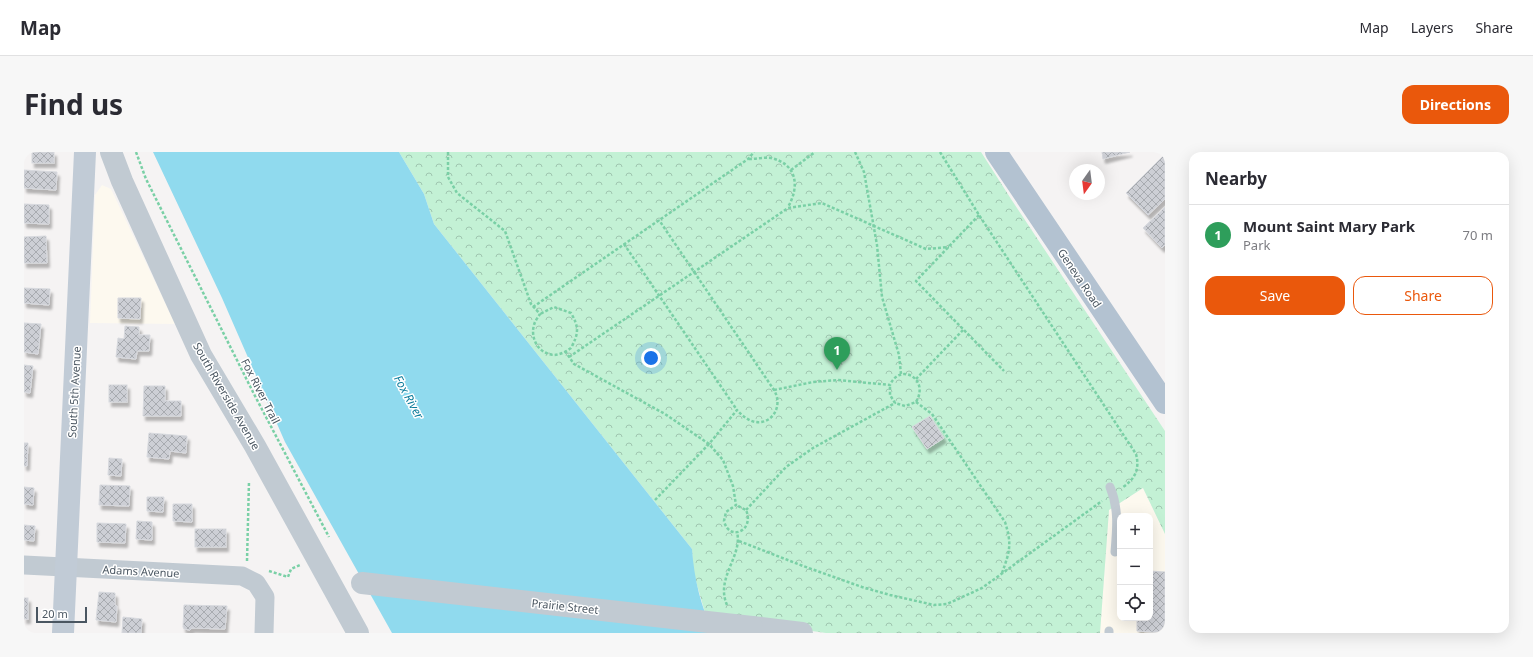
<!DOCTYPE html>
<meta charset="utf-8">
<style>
:root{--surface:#fff;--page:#f7f7f7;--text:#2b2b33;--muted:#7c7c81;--line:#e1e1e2;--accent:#ea580c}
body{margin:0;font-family:"Noto Sans",sans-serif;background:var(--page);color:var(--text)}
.controls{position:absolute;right:12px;bottom:12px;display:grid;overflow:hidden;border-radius:8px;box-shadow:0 4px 16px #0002}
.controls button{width:36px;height:36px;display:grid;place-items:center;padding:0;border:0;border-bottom:1px solid var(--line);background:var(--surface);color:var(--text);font:20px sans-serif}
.compass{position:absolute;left:1045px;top:12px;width:36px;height:36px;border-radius:50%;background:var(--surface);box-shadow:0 4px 16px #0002;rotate:194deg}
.scale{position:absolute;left:12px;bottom:10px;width:51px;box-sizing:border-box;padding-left:4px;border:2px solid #4a5661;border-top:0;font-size:11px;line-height:14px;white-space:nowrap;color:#4a5661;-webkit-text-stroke:3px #fff;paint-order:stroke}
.you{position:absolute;left:627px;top:206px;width:14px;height:14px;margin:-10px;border:3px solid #fff;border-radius:50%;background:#1a73e8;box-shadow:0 0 0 6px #1a73e833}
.badge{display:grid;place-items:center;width:26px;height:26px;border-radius:50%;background:var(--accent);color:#fff;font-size:13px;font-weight:700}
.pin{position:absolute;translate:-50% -33px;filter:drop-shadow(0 1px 2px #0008)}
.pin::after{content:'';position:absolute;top:21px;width:14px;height:12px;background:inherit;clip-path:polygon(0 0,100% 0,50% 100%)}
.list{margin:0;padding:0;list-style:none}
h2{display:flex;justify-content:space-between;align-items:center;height:52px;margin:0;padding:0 16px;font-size:17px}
h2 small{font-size:13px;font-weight:400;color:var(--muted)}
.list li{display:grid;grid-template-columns:26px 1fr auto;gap:12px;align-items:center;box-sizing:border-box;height:60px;padding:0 16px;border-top:1px solid var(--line)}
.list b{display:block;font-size:15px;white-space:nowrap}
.list p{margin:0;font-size:13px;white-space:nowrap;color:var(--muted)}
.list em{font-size:13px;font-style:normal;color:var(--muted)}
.actions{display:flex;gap:8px;padding:12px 16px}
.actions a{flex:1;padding:9px 0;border:1px solid var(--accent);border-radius:12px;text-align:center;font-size:14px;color:var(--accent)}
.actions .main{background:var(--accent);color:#fff}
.icon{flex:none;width:22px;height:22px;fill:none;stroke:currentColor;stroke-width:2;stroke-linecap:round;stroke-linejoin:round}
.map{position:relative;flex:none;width:1141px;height:481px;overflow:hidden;border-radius:12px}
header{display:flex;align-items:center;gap:24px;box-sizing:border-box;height:56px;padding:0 20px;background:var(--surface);border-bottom:1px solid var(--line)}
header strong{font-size:19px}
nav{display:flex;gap:22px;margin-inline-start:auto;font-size:14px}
.intro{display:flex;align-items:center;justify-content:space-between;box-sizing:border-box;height:96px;padding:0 24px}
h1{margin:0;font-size:28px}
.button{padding:10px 18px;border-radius:12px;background:var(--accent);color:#fff;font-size:14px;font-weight:700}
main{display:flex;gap:24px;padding:0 24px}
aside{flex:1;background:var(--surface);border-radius:12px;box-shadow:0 4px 16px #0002}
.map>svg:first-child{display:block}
.commercial{fill:#fdf9ef;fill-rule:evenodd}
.park{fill:url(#park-crowns)}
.water{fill:#90daee}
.building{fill:url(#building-cross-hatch);stroke:#d7d9de;filter:url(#shadow)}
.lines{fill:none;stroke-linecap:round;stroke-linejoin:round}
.path{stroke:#7ad0a6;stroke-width:2.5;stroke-dasharray:3 2;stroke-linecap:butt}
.service{stroke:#c1cad2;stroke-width:9}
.minor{stroke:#c1cad2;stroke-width:19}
.tertiary{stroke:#c1cad2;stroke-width:22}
.secondary{stroke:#c1cbd6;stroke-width:22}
.primary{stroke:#b3c2d1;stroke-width:22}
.tertiary-bridge{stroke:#c1cad2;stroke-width:22}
.labels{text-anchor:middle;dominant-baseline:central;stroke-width:3;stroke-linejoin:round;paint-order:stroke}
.street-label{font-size:11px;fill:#4a5661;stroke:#fff}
.water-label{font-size:12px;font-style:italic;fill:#0c7c9b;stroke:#fff}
</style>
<header>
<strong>Map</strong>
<nav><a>Map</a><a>Layers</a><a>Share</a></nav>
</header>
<div class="intro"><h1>Find us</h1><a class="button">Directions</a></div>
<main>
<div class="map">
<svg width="1141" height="481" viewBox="0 0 1141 481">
<defs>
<pattern id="park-crowns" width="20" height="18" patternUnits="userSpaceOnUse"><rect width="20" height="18" fill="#c3f1d5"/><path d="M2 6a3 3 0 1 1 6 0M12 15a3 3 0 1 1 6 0" fill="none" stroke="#a0c6b0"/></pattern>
<pattern id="building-cross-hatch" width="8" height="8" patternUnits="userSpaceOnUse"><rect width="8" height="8" fill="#cdcfd5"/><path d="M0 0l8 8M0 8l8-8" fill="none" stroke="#a8abb0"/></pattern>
<filter id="shadow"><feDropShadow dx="2.5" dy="4.5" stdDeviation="1" flood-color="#0004"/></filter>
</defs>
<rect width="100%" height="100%" fill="#f5f3f3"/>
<g class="commercial">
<path d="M 78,33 L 87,37 L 151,172 L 66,171 L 71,43 Z"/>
<path d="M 1119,336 L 1141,382 L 1141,481 L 1076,481 L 1085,358 ZM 1096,364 L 1126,364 L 1126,466 L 1096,466 Z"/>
</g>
<path class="park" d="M 375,0 L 957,0 L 987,47 L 1141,279 L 1141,382 L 1119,336 L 1085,358 L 1076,481 L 802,481 L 682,464 L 669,419 L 668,397 L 410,72 L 400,42 Z"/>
<path class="water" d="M 129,0 L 375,0 L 400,42 L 410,72 L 668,397 C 670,427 677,454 689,481 L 368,481 L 261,290 L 198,146 Z"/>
<g class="building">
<rect x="8" y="0" width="22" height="11"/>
<path d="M 1078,0 L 1106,0 L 1079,7 Z"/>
<path d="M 1141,2 L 1141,47 L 1124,63 L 1102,41 Z"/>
<path d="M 0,18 L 33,20 L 32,38 L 0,36 Z"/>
<path d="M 0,52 L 25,53 L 25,72 L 0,71 Z"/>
<path d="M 1141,55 L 1141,93 L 1138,96 L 1119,76 Z"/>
<path d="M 22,84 L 23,111 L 0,111 L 0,85 Z"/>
<path d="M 0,136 L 26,137 L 25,153 L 0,151 Z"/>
<path d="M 94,146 L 117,146 L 116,167 L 94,166 Z"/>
<path d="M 0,171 L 17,172 L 14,202 L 0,200 Z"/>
<path d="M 101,174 L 115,175 L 115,183 L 126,183 L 125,199 L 113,199 L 112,207 L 92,205 L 94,186 L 100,187 Z"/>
<path d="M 0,213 L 9,214 L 6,241 L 0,240 Z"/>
<rect x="85" y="233" width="18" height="17"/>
<path d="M 120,234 L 141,234 L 141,249 L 157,249 L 157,264 L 119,264 Z"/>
<path d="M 906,264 L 920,286 L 903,297 L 888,275 Z"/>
<path d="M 125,281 L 163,284 L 162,301 L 146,299 L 145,307 L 123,305 Z"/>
<path d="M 0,291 L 4,291 L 3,314 L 0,314 Z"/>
<path d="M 85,306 L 98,307 L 97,324 L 84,323 Z"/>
<path d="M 76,333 L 106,334 L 105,354 L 75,353 Z"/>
<path d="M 0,335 L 10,336 L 9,353 L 0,352 Z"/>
<path d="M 123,345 L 140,345 L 139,360 L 123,359 Z"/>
<path d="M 149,352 L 168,352 L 168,370 L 149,369 Z"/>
<path d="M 113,369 L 128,370 L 128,388 L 112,387 Z"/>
<path d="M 73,371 L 102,372 L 101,391 L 73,390 Z"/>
<path d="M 0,373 L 11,374 L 10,389 L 0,388 Z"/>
<rect x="171" y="377" width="31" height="18"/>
<path d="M 1126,419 L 1141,420 L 1141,481 L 1113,479 L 1113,466 L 1126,466 Z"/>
<path d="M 75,440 L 91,441 L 91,453 L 93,454 L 92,470 L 72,468 Z"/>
<rect x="0" y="446" width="4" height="21"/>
<path d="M 160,453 L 203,454 L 201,477 L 168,476 L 166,478 L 160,477 L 159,475 Z"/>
<path d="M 99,465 L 118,467 L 117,481 L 98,481 Z"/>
</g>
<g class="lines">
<g class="path">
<path d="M 112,0 L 122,27 L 231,244 L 305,385"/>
<path d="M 424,0 L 424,25 L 433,41 L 481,79 L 507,152 L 516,162 C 514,165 511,169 510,173 C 506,187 515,202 530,203 C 536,203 543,199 547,196 C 555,181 555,175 547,161 L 530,155 L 516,162"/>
<path d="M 831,0 L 840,20 L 853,93 L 858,145 L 875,203 L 877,222"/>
<path d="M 916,0 L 955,63 L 1112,302 C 1116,317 1111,327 1099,335"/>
<path d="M 725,7 C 732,7 740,5 747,6 C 773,12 776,34 764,55"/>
<path d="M 767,18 L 791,0"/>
<path d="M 955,63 L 892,129 L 980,219"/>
<path d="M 600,92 L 713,258"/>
<path d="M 509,155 L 724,7 L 730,0"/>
<path d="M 541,199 L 550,212 L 641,262 L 685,292 L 699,308 L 709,334 L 712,353 L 702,360 L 700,369 C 705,390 731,379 722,358 L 712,353"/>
<path d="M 545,205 L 764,56 L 798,51 L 902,97 L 925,95"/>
<path d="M 892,227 L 939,178"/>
<path d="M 750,238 L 789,230 L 814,228 L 866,233 C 876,210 906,227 892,250 L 881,254 L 871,251"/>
<path d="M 892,250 L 908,262 L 981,370 C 988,392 986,399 978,421"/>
<path d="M 631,348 L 685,292 L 713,258 C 737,286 763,260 750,238 L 635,68"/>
<path d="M 722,358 L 762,315 L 789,296 L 871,251 L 866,243 L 866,233"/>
<path d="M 715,389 L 779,414 L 838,435 L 866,443 L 910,453 L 923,452 L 958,436 L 1078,349"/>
<path d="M 223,409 L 225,329"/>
<path d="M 245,419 L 264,425 L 267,417 L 276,413"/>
<path d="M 703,453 C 691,426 719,404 713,380"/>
</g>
<g class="service">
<path d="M 1086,335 C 1095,356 1093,377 1091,400"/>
<path d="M 1085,481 L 1085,479"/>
</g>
<path class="minor" d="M 0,413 L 218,424 L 232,431 L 241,445 L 240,481"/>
<g class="tertiary">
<path d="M 87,0 L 98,29 L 177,203 L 231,294 L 334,481"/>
<path d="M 728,475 L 778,481"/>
</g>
<path class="secondary" d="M 39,481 L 61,0"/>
<path class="primary" d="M 972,0 L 1141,251"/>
<path class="tertiary-bridge" d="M 338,431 L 728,475"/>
</g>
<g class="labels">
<g class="street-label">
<text transform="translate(1056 126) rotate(56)">Geneva Road</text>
<text transform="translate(237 239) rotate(63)">Fox River Trail</text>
<text transform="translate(50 240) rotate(-87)">South 5th Avenue</text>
<text transform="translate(203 244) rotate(60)">South Riverside Avenue</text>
<text transform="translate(117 419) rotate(3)">Adams Avenue</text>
<text transform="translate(541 454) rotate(6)">Prairie Street</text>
</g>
<g class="water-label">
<text transform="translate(385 245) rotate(61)">Fox River</text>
</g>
</g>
</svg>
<div class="controls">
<button>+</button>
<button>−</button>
<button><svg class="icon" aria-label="locate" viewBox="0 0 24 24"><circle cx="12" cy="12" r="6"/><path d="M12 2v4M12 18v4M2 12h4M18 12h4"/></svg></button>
</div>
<svg class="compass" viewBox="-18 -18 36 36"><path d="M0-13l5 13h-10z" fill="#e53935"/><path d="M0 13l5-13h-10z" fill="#7c7c81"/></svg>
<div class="scale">20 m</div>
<div class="you"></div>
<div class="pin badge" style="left:813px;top:218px;background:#2e9e5b">1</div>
</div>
<aside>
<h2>Nearby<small></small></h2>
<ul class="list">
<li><span class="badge" style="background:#2e9e5b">1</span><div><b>Mount Saint Mary Park</b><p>Park</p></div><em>70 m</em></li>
</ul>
<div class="actions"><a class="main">Save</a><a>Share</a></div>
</aside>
</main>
